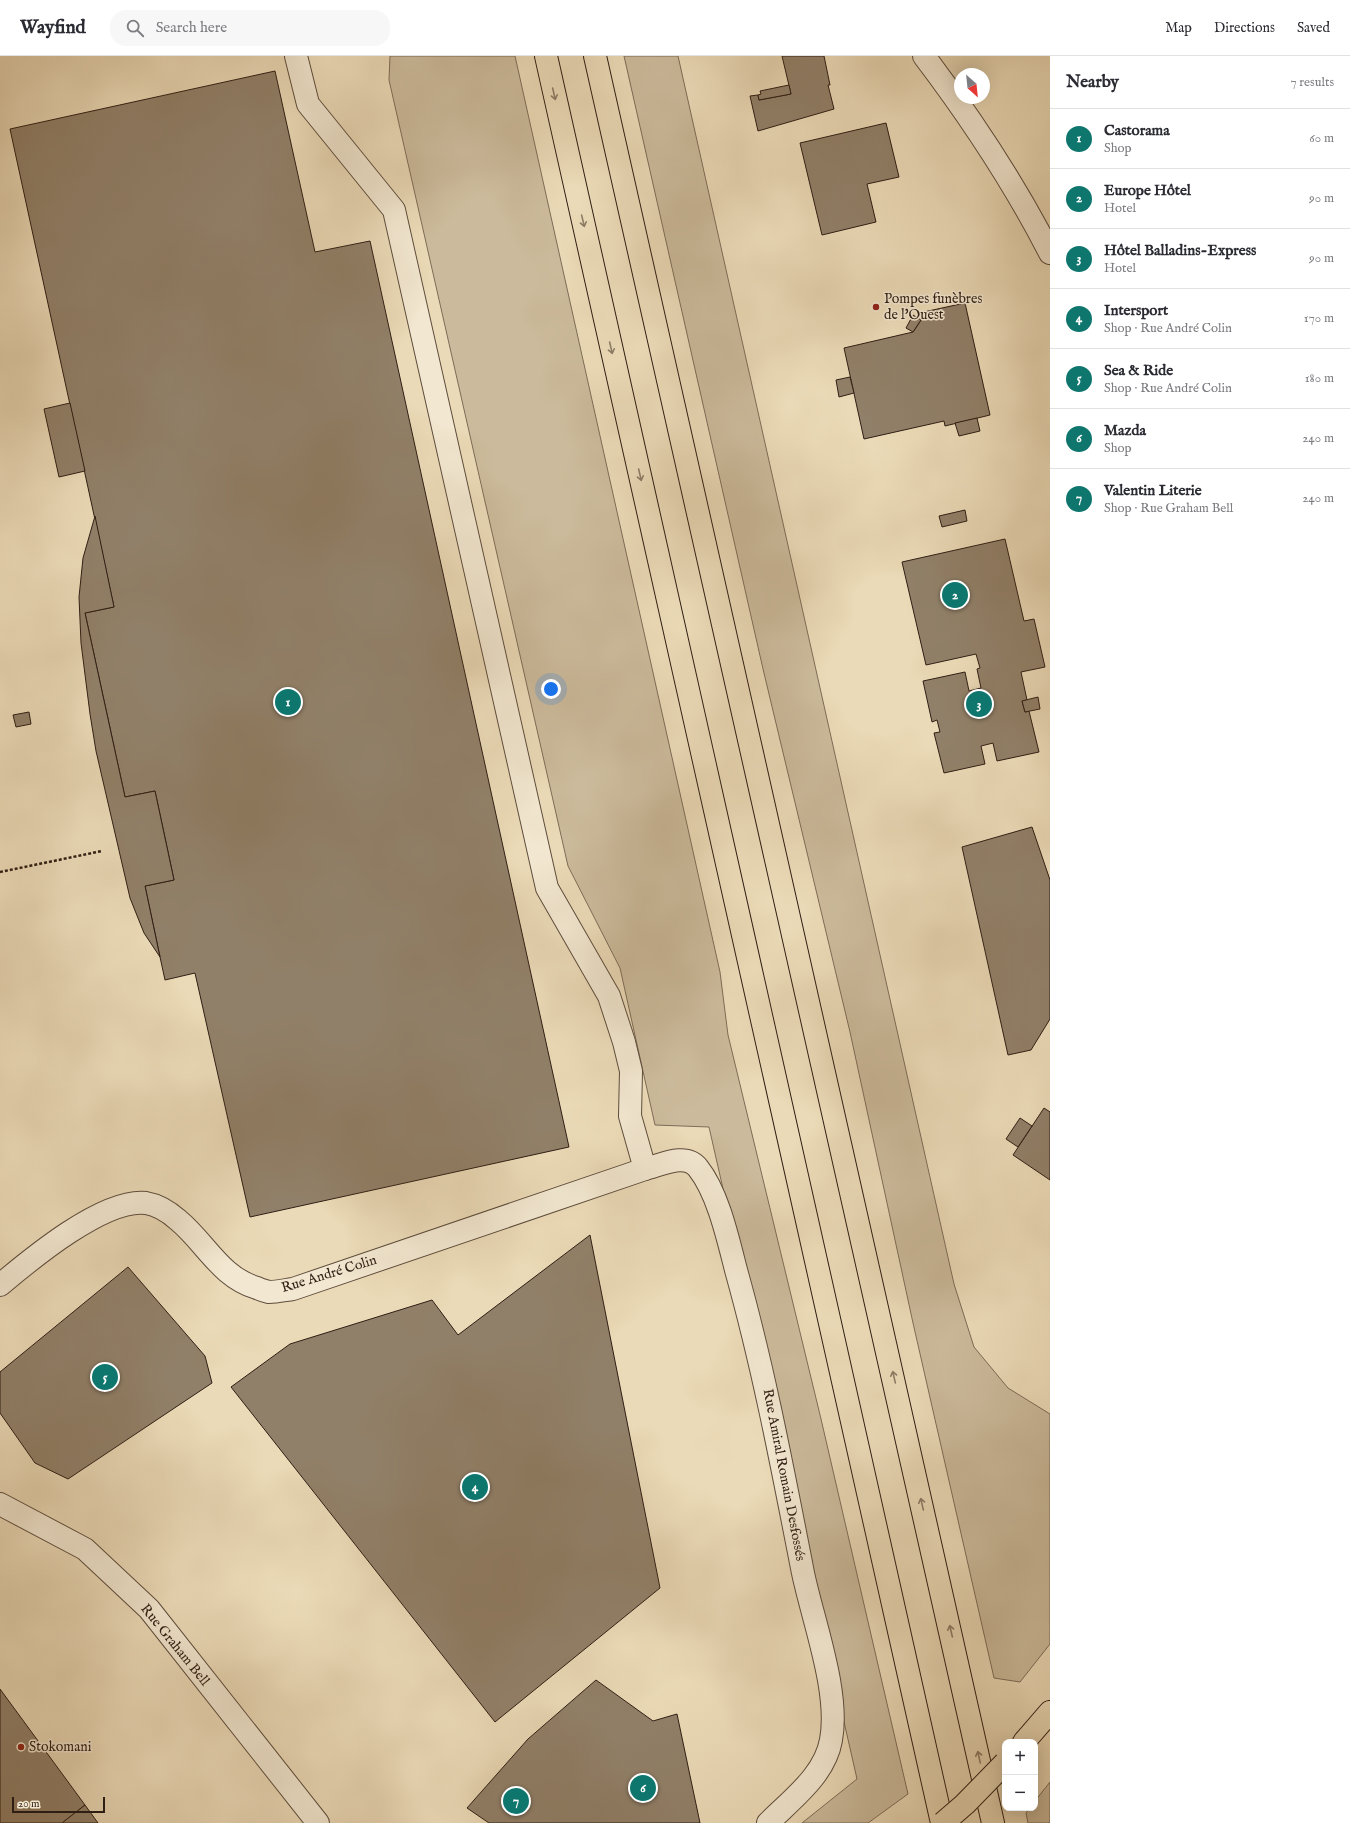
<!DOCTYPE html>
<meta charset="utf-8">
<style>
:root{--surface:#fff;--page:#f7f7f7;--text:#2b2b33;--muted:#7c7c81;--line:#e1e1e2;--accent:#0f766e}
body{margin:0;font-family:"IM FELL English",serif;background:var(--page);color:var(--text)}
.controls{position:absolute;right:12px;bottom:12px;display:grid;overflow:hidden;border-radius:8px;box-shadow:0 4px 16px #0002}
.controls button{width:36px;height:36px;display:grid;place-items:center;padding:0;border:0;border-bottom:1px solid var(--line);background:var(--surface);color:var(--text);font:20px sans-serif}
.compass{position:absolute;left:954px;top:12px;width:36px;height:36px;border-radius:50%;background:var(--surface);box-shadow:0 4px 16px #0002;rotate:153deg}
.scale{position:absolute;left:12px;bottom:10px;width:93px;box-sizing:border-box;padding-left:4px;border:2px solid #2f1e14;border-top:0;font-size:11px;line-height:14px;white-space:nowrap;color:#2f1e14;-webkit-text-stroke:3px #f2e7d0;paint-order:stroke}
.you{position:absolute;left:551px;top:633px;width:14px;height:14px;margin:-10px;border:3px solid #fff;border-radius:50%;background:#1a73e8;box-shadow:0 0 0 6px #1a73e833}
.badge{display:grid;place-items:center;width:26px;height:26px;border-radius:50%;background:var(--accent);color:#fff;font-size:13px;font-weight:700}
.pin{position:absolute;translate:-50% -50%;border:2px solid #fff;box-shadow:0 1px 4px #0006}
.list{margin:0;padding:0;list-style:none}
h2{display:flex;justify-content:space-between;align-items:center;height:52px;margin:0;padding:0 16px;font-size:17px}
h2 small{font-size:13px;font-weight:400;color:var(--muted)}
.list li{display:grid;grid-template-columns:26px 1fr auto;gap:12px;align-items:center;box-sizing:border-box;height:60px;padding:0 16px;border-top:1px solid var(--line)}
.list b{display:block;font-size:15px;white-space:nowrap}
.list p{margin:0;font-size:13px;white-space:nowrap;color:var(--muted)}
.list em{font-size:13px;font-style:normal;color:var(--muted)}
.icon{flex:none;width:22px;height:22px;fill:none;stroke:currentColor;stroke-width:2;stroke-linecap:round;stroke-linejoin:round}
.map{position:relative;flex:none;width:1050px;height:1767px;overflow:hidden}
header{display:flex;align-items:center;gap:24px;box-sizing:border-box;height:56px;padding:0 20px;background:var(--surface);border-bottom:1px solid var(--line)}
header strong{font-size:19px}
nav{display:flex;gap:22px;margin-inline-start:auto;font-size:14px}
.search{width:280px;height:36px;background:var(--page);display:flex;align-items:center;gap:10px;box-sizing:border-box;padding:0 14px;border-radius:16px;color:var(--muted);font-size:15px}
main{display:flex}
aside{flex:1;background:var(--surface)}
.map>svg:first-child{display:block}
.green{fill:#cbba9b;stroke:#7d6c58}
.building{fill:#918069;stroke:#2f1e14}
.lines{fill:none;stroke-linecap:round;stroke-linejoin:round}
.minor-casing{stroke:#5e4d3d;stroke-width:24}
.major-casing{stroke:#2f1e14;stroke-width:24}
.highway-casing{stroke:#2f1e14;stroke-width:24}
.path{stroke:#2f1e14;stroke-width:2.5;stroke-dasharray:3 2;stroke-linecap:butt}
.minor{stroke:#f2e7d0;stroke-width:22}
.major{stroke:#ebdab7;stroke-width:22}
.highway{stroke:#ebdab7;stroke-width:22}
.major-bridge-casing{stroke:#2f1e14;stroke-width:24;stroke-linecap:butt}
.major-bridge{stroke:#ebdab7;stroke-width:22}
.oneway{stroke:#8d7c66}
.poi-dot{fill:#8f2418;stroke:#f2e7d0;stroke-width:1.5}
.labels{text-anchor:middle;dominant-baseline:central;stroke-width:3;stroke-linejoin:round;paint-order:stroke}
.poi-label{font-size:14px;fill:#2f1e14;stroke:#f2e7d0;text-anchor:start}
.street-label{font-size:14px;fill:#2f1e14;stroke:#f2e7d0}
</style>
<header>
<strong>Wayfind</strong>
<div class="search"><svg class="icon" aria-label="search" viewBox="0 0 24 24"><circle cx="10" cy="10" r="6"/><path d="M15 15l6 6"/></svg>Search here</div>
<nav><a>Map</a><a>Directions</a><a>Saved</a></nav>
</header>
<main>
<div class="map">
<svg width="1050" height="1767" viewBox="0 0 1050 1767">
<rect width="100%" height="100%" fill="#ebdab7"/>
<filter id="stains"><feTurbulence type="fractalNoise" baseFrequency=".005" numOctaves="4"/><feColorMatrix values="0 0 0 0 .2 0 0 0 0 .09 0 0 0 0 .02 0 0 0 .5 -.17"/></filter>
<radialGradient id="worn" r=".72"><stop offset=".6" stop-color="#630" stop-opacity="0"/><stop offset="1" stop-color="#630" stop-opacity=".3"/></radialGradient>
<g class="green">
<path d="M 390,0 L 515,0 L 720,916 L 728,979 L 821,1363 L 908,1738 L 868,1767 L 802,1767 L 857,1723 L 709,1071 L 655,1069 L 620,912 L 568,810 L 389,24 Z"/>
<path d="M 624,0 L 678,0 L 954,1228 L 974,1291 L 1008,1332 L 1050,1358 L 1050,1588 L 1020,1626 L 994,1622 L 913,1267 L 850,976 L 763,613 Z"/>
<path d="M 1050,1726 L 1050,1767 L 1028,1767 L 1026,1757 L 1030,1752 L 1035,1752 L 1035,1745 Z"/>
</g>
<g class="building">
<path d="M 782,0 L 824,0 L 830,29 L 828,29 L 834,53 L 758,75 L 750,40 L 758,39 L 759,44 L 791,38 Z"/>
<path d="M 275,15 L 315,196 L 370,185 L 569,1091 L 250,1161 L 195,917 L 165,924 L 160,901 L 145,830 L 174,824 L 155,735 L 125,741 L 85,557 L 114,551 L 10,73 Z"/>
<path d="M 789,29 L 791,38 L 759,44 L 758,39 L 761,38 L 760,35 Z"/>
<path d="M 886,67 L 899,121 L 867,128 L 876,166 L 822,179 L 800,87 Z"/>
<path d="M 965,247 L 990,359 L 945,370 L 944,365 L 864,383 L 844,292 L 913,276 L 921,264 L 919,257 Z"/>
<path d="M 913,259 L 921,264 L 913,276 L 906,272 Z"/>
<path d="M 850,321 L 854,337 L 839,341 L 836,324 Z"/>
<path d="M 70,347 L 85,415 L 59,421 L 44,353 Z"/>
<path d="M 977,362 L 980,375 L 959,380 L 955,367 Z"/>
<path d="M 965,454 L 967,465 L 942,471 L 939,460 Z"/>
<path d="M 95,460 L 114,551 L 85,557 L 125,741 L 155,735 L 174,824 L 145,830 L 160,901 L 144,877 L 130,842 L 96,695 L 90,658 L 81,587 L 79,541 L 83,502 Z"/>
<path d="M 1005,483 L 1024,565 L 1034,563 L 1045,611 L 1021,616 L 1027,644 L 1022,645 L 1025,656 L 1029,655 L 1039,696 L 997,705 L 993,687 L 981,690 L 985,708 L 944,717 L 934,677 L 940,676 L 937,664 L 932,666 L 923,625 L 965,616 L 969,635 L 981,632 L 977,613 L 980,612 L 976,598 L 926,609 L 902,506 Z"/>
<path d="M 1038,641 L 1040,653 L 1025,656 L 1022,645 Z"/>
<path d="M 29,656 L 31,668 L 16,671 L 13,659 Z"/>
<path d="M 1032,771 L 1050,824 L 1050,963 L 1031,994 L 1008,999 L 962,791 Z"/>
<path d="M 1044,1052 L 1050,1056 L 1050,1124 L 1013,1099 Z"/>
<path d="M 1020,1062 L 1032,1070 L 1018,1091 L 1006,1083 Z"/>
<path d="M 590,1179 L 660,1532 L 495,1666 L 231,1331 L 290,1288 L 432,1244 L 458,1279 Z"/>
<path d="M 128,1211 L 205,1300 L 212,1327 L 68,1423 L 35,1407 L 0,1357 L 0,1316 Z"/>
<path d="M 596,1624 L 653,1665 L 677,1658 L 700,1767 L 489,1767 L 467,1752 L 528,1683 Z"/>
<path d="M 0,1633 L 85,1749 L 62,1767 L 0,1767 Z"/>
<path d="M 85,1749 L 98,1767 L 62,1767 Z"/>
</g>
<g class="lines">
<g class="minor-casing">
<g id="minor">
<path d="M 924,0 C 971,62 1014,127 1050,197"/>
<path d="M 645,1113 C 661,1109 686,1096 698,1112 C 718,1137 728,1183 736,1214 C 764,1314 783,1415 803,1517 C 813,1565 840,1636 831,1684 C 825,1719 792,1743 768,1767"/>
<path d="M 0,1229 C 31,1203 104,1142 146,1147 C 158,1149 169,1156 178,1164 C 206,1187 220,1221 257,1232 C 261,1234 265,1235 269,1236 C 277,1236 285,1234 293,1233 L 645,1113 L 630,1060 L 631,1015 L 624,986 L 609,940 L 547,832 L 394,154 L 308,48 L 296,0"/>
<path d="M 0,1448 L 85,1493 L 149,1553 L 318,1767"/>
</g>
</g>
<g class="major-casing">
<path id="major" d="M 1024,1686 L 1050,1656"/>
</g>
<g class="highway-casing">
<g id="highway">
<path d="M 546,0 L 942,1767"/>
<path d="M 595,0 L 993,1767"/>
</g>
</g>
<path class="path" d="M 0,816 L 102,795"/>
<use href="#minor" class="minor"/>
<use href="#major" class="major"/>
<use href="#highway" class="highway"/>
<g class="major-bridge-casing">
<path id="major-bridge" d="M 943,1767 L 965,1748 L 1005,1707"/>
</g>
<use href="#major-bridge" class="major-bridge"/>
</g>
<defs><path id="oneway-shaft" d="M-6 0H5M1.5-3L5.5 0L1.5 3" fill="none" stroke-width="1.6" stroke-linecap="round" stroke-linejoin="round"/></defs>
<g class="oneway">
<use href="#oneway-shaft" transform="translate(554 38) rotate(77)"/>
<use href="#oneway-shaft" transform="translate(583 165) rotate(77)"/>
<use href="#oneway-shaft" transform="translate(611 292) rotate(77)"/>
<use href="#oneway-shaft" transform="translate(640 419) rotate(77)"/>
<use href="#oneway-shaft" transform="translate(894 1321) rotate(-103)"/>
<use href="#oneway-shaft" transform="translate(922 1448) rotate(-103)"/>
<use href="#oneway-shaft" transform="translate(951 1575) rotate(-103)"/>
<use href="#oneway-shaft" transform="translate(979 1701) rotate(-102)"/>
</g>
<g class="poi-dot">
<circle cx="876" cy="251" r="4"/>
<circle cx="21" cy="1691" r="4"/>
</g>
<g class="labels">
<g class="poi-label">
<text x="884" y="243">Pompes funèbres<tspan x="884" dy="16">de l'Ouest</tspan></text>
<text x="29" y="1691">Stokomani</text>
</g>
<g class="street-label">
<text transform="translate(329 1218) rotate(-17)">Rue André Colin</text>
<text transform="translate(784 1419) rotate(79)">Rue Amiral Romain Desfossés</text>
<text transform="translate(175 1589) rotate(51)">Rue Graham Bell</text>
</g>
</g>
<rect width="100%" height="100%" filter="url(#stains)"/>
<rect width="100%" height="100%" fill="url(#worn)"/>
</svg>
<div class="controls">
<button>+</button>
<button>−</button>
</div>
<svg class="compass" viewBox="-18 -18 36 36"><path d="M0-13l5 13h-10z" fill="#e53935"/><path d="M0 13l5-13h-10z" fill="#7c7c81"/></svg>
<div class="scale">20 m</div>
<div class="you"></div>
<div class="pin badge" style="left:288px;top:646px">1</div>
<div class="pin badge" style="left:955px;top:539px">2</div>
<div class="pin badge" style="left:979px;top:648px">3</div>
<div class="pin badge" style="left:475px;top:1431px">4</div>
<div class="pin badge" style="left:105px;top:1321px">5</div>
<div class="pin badge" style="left:643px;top:1732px">6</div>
<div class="pin badge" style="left:516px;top:1745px">7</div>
</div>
<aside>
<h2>Nearby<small>7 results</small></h2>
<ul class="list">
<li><span class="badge">1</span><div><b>Castorama</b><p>Shop</p></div><em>60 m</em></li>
<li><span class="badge">2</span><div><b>Europe Hôtel</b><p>Hotel</p></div><em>90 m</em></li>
<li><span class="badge">3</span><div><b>Hôtel Balladins-Express</b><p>Hotel</p></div><em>90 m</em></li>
<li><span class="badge">4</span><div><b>Intersport</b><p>Shop · Rue André Colin</p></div><em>170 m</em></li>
<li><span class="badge">5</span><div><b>Sea &amp; Ride</b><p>Shop · Rue André Colin</p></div><em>180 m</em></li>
<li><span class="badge">6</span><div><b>Mazda</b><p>Shop</p></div><em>240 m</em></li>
<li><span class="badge">7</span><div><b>Valentin Literie</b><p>Shop · Rue Graham Bell</p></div><em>240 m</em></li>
</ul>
</aside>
</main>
